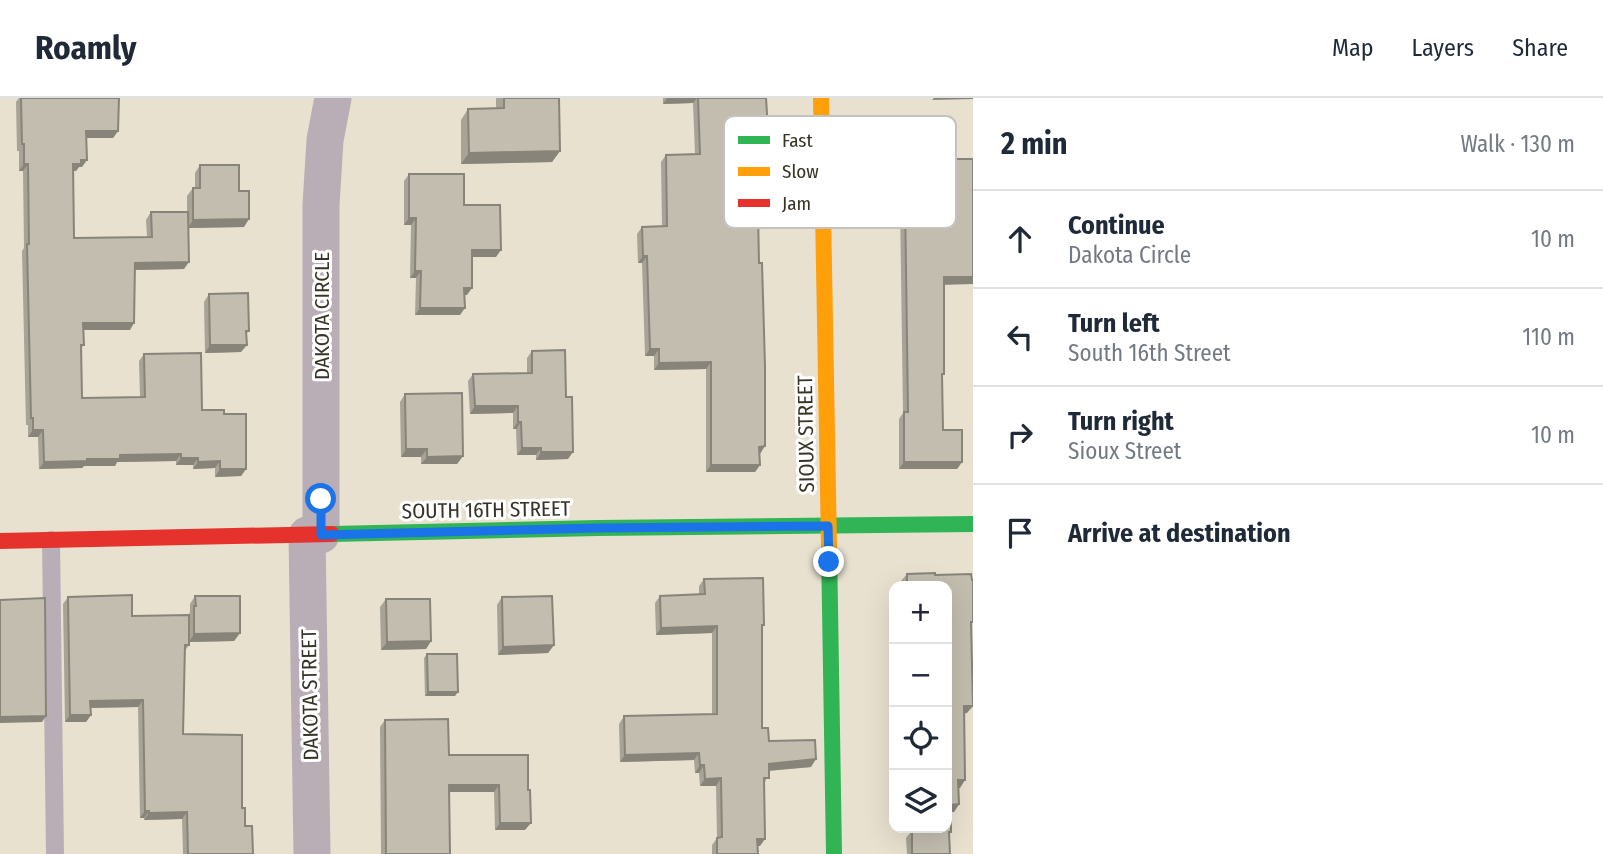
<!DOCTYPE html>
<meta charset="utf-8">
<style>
:root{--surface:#fff;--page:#f2f2f3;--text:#1f2937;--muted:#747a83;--line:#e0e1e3}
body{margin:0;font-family:"Fira Sans Condensed",sans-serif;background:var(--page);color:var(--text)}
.controls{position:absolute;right:21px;bottom:21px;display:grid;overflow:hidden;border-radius:14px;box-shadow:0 7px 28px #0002}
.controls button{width:63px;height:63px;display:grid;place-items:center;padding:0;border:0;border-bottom:2px solid var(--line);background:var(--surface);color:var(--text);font:35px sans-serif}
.stop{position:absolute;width:21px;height:21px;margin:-16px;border:5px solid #1a73e8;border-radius:50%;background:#fff}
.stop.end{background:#1a73e8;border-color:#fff;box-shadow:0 2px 7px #0008}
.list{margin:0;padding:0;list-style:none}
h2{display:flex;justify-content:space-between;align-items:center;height:91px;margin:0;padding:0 28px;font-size:30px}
h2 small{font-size:23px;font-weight:400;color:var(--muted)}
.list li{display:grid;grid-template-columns:46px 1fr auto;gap:21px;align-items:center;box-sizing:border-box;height:98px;padding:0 28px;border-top:2px solid var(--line)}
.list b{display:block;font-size:26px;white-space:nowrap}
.list p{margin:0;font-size:23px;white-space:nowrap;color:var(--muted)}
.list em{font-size:23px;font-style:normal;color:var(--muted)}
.icon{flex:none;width:38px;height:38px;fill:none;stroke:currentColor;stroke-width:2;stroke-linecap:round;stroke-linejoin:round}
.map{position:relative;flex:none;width:973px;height:756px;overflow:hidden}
header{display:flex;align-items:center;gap:42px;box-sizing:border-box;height:98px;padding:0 35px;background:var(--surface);border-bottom:2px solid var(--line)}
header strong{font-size:33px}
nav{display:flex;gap:38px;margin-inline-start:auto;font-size:24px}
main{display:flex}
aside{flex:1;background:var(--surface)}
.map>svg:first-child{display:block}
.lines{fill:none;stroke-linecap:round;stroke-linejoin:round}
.lane{stroke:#b9aeb6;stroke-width:18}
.street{stroke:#b9aeb6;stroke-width:37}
.fast{stroke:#30b455;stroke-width:16}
.slow{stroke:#ff9f0a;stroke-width:16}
.jam{stroke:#e5322d;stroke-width:16}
.wall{fill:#a7a396}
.shaded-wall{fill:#88847a}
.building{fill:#c2bdaf;stroke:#88847a;stroke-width:2}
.route{stroke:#1a73e8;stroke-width:9}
.labels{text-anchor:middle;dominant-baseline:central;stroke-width:6;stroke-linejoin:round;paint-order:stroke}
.street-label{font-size:21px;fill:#373326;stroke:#fff}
.key{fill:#fff;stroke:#c3c2be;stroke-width:2}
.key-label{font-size:19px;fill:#373326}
</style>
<header>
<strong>Roamly</strong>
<nav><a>Map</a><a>Layers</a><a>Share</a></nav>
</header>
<main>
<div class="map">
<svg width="973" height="756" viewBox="0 0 973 756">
<rect width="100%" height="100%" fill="#e8e1d0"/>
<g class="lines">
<path class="lane" d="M 51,442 L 55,756"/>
<g class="street">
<path d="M 307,437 L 312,756"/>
<path d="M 321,437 L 321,107 L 325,42 L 333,0"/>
</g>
<g class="fast">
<path d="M 332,436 L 598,430 L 973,426"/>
<path d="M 829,448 L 834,756"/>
</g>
<path class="slow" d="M 821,0 L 829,448"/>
<path class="jam" d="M 0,443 L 332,436"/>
</g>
<g class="wall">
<path d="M 19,0 L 119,0 L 118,33 L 113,40 L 86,40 L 82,69 L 79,69 L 76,73 L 73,73 L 74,140 L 147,139 L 146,122 L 151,114 L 187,114 L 187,98 L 193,90 L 195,90 L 195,75 L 200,67 L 239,93 L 244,129 L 188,130 L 184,171 L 135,172 L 130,232 L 83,232 L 84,247 L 81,250 L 82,300 L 140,299 L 139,263 L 144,256 L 202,312 L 224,316 L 246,371 L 241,378 L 215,379 L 215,370 L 193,371 L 193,367 L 176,367 L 176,363 L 117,364 L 115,368 L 84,368 L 82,370 L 39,371 L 38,339 L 28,339 L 28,327 L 26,327 L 22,153 L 24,150 L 23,73 L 19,73 L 19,53 L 17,53 L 16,4 Z"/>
<path d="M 496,0 L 559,0 L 560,53 L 552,64 L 461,66 L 461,22 L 468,11 L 496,11 Z"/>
<path d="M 663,0 L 766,0 L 765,69 L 758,69 L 760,356 L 760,367 L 755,374 L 706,374 L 706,271 L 654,272 L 654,258 L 645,258 L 642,165 L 638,165 L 637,136 L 642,129 L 662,128 L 661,64 L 666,57 L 695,56 L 693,5 L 663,6 Z"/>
<path d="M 945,61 L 973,61 L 973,186 L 944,186 L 942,279 L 943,332 L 962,364 L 957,371 L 899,371 L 899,321 L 903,315 L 900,106 L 903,102 L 903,97 L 908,90 L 940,90 L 940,68 Z"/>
<path d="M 409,76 L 464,107 L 496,159 L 472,159 L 467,197 L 465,197 L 460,217 L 415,217 L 416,180 L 410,180 L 411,127 L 404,127 L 404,83 Z"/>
<path d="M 209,196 L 249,233 L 246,236 L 241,254 L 205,255 L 204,204 Z"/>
<path d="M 532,253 L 566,299 L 568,361 L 536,362 L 536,357 L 517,357 L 516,331 L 513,331 L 513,315 L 470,316 L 468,283 L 473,276 L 527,275 L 527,260 Z"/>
<path d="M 405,296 L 463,358 L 457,366 L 421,366 L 421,359 L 401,359 L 400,304 Z"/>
<path d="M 907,476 L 935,477 L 972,482 L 972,525 L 967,615 L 964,615 L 960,690 L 959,690 L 959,706 L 954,714 L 951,714 L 949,736 L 950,756 L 907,756 L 906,740 L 910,735 L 909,730 L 947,730 L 947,488 L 902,488 L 901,483 Z"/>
<path d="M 704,481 L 764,527 L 762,531 L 762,630 L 769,643 L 811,669 L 769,673 L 764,687 L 760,748 L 757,748 L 758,756 L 712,756 L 712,747 L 717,740 L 716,688 L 700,688 L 699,675 L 695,675 L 694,662 L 620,664 L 619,626 L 624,618 L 712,616 L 712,535 L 656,537 L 655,505 L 660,498 L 699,497 L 699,488 Z"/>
<path d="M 195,498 L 240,535 L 234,543 L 189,544 L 189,547 L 184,554 L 183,636 L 242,710 L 245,728 L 253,756 L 183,756 L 182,721 L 144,722 L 144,720 L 140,720 L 138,609 L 90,610 L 91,617 L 86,624 L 65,624 L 63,506 L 68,499 L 132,518 L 189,517 L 190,513 L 190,506 Z"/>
<path d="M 502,499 L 554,547 L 548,555 L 498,557 L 497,507 Z"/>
<path d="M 386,501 L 431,543 L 426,551 L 381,552 L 380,509 Z"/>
<path d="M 427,556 L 455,598 L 425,598 L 424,560 Z"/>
<path d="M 385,622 L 449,657 L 528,657 L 525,732 L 495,732 L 494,694 L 449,694 L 450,756 L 381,756 L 380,629 Z"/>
</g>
<g class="shaded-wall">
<path d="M 667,0 L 697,0 L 693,5 L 663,6 Z"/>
<path d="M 934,0 L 973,0 L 973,1 L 932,2 Z"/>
<path d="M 86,33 L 118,33 L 113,40 L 81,40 Z"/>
<path d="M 560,53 L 552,64 L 461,66 L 469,55 Z"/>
<path d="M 81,62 L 87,62 L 82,69 L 79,69 L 76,73 L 68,73 L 73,66 Z"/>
<path d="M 757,62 L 770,62 L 765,69 L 752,69 Z"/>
<path d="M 24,66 L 28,66 L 23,73 L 19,73 Z"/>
<path d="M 409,120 L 416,120 L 411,127 L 404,127 Z"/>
<path d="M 249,121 L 244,129 L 188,130 L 193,122 Z"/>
<path d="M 472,152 L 501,152 L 496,159 L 467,159 Z"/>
<path d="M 643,158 L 647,158 L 642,165 L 638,165 Z"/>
<path d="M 189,164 L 184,171 L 130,172 L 135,165 Z"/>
<path d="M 415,173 L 421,173 L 416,180 L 410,180 Z"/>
<path d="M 944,179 L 973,179 L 973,186 L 939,187 Z"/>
<path d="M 464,190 L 472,190 L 467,197 L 459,197 Z"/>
<path d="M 420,210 L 465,210 L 460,217 L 415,217 Z"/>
<path d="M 83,225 L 134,225 L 130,232 L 78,232 Z"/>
<path d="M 210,247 L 247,247 L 241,254 L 205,255 Z"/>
<path d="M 650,251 L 659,251 L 654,258 L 645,258 Z"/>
<path d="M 711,264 L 706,271 L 654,272 L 659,265 Z"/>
<path d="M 475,308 L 518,308 L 513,315 L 470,316 Z"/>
<path d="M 518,324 L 521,324 L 516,331 L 513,331 Z"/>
<path d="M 33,332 L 43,332 L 38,339 L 28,339 Z"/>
<path d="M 765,348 L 760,356 L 754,356 L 759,349 Z"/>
<path d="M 522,350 L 541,350 L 536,357 L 517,357 Z"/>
<path d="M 406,351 L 427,351 L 421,359 L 401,359 Z"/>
<path d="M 541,354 L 573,354 L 568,361 L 536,362 Z"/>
<path d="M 181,356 L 176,363 L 117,364 L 115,368 L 84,368 L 82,370 L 39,371 L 44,364 L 120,357 Z"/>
<path d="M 463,358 L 457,366 L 421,366 L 427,359 Z"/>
<path d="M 181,360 L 198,360 L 193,367 L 176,367 Z"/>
<path d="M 220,363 L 215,370 L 193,371 L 198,364 Z"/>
<path d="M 904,364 L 962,364 L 957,371 L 899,371 Z"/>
<path d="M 711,367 L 760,367 L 755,374 L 706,374 Z"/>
<path d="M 220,371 L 246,371 L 241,378 L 215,379 Z"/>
<path d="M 717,528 L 712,535 L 656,537 L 661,530 Z"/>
<path d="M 240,535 L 234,543 L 189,544 L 194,536 Z"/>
<path d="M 431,543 L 426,551 L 381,552 L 387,544 Z"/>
<path d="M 554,547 L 548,555 L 498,557 L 503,549 Z"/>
<path d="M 428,594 L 458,594 L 455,598 L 425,598 Z"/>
<path d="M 143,602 L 138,609 L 85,610 L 90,603 Z"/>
<path d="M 964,608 L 973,608 L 967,615 L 958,616 Z"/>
<path d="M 70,617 L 91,617 L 86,624 L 65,624 Z"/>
<path d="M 46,618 L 42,624 L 0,625 L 0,619 Z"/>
<path d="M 699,655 L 694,662 L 620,664 L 625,657 Z"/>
<path d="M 816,661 L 811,669 L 764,673 L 769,666 Z"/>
<path d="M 700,667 L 704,667 L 699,675 L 695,675 Z"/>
<path d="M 721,680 L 716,688 L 700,688 L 705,681 Z"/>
<path d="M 958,682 L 965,682 L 960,690 L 953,689 Z"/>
<path d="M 449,687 L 499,687 L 494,694 L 444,694 Z"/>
<path d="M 959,706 L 954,714 L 947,714 L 951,707 Z"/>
<path d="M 145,713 L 149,713 L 144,720 L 140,720 Z"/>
<path d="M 187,714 L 182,721 L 144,722 L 149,715 Z"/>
<path d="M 500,725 L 531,725 L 525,732 L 495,732 Z"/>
<path d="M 757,741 L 765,741 L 760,748 L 752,748 Z"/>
</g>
<g class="building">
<path d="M 21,0 L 119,0 L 118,33 L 86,33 L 87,62 L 81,62 L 81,66 L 73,66 L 74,140 L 152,139 L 151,114 L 188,114 L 189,164 L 135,165 L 134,225 L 83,225 L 84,247 L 81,247 L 82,300 L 145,299 L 144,256 L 201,255 L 202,312 L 224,312 L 224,316 L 246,316 L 246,371 L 220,371 L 220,363 L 198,364 L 198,360 L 181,360 L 181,356 L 120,357 L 120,361 L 87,361 L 87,363 L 44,364 L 43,332 L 33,332 L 33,320 L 31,320 L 27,146 L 29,146 L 28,66 L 24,66 L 24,46 L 22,46 Z"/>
<path d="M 504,0 L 559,0 L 560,53 L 469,55 L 468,11 L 504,10 Z"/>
<path d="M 698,0 L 766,0 L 770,62 L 757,62 L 759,165 L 762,165 L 765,268 L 765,348 L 759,349 L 760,367 L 711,367 L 711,264 L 659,265 L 659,251 L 650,251 L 647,158 L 643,158 L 642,129 L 667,128 L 666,57 L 700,56 Z"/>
<path d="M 945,61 L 973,61 L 973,179 L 944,179 L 944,276 L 942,276 L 943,332 L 962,332 L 962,364 L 904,364 L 904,314 L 908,314 L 905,99 L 908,99 L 908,90 L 945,90 Z"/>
<path d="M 200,67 L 239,67 L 239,93 L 249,93 L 249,121 L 193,122 L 193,90 L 200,90 Z"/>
<path d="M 409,76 L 464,76 L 464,107 L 500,107 L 501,152 L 472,152 L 472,190 L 464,190 L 465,210 L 420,210 L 421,173 L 415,173 L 416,120 L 409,120 Z"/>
<path d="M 248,195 L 249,233 L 246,233 L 247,247 L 210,247 L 209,196 Z"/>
<path d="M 565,252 L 566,299 L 572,299 L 573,354 L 541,354 L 541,350 L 522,350 L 521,324 L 518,324 L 518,308 L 475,308 L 473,276 L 532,275 L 532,253 Z"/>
<path d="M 462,295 L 463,358 L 427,359 L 427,351 L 406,351 L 405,296 Z"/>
<path d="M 935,475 L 935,477 L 971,476 L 972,482 L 973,482 L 973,524 L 971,524 L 973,608 L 964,608 L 965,682 L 958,682 L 959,706 L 951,707 L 951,734 L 949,734 L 950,756 L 912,756 L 912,732 L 915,732 L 915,730 L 947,730 L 947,488 L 907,488 L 907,476 Z"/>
<path d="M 763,480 L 764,527 L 762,527 L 762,630 L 768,630 L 769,643 L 815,642 L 816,661 L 769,666 L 769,680 L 764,680 L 765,741 L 757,741 L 758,756 L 717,756 L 717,740 L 722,739 L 721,680 L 705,681 L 704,667 L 700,667 L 699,655 L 625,657 L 624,618 L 717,616 L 717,528 L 661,530 L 660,498 L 705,496 L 704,481 Z"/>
<path d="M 132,497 L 132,518 L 189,517 L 189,547 L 185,547 L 183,636 L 242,637 L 242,710 L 245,710 L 245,728 L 252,728 L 253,756 L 188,756 L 187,714 L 149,715 L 149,713 L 145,713 L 143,602 L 90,603 L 91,617 L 70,617 L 68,499 Z"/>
<path d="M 195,498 L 240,498 L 240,535 L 194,536 L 194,508 L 196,508 Z"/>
<path d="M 552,498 L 554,547 L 503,549 L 502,499 Z"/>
<path d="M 45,500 L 46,618 L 0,619 L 0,502 Z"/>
<path d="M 386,501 L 430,501 L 431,543 L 387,544 Z"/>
<path d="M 427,556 L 457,556 L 458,594 L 428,594 Z"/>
<path d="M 448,621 L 449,657 L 528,657 L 528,692 L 530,692 L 531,725 L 500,725 L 499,687 L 449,687 L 450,756 L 386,756 L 385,622 Z"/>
</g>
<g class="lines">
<path class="route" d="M 321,401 L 321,437 L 598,430 L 828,428 L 829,464"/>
</g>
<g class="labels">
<g class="street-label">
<text transform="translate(322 218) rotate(-90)">DAKOTA CIRCLE</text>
<text transform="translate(806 336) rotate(-91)">SIOUX STREET</text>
<text transform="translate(486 412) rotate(-1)">SOUTH 16TH STREET</text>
<text transform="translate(310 597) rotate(-91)">DAKOTA STREET</text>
</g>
</g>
<rect x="724" y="18" width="232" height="112" rx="10" class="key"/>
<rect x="738" y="38" width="32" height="8" fill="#30b455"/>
<rect x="738" y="69" width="32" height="9" fill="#ff9f0a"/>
<rect x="738" y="101" width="32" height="8" fill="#e5322d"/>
<g class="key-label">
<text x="782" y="49">Fast</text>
<text x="782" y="80">Slow</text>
<text x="782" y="112">Jam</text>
</g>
</svg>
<div class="controls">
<button>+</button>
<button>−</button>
<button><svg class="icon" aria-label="locate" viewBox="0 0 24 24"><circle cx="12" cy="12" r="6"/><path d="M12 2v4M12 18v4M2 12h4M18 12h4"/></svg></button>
<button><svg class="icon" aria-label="layers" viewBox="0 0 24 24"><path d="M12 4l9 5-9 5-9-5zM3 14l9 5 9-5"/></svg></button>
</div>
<div class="stop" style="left:321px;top:401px"></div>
<div class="stop end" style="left:829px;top:464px"></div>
</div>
<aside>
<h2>2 min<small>Walk · 130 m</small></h2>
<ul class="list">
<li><svg class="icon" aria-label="ahead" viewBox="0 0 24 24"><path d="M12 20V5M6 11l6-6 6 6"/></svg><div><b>Continue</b><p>Dakota Circle</p></div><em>10 m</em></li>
<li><svg class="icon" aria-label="left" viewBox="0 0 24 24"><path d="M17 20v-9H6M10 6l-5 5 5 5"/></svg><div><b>Turn left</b><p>South 16th Street</p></div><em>110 m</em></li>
<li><svg class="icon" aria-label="right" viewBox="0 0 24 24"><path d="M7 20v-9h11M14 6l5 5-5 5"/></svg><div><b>Turn right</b><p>Sioux Street</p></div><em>10 m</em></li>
<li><svg class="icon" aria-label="arrive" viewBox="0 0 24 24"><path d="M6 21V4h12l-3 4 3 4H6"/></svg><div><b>Arrive at destination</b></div></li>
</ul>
</aside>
</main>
